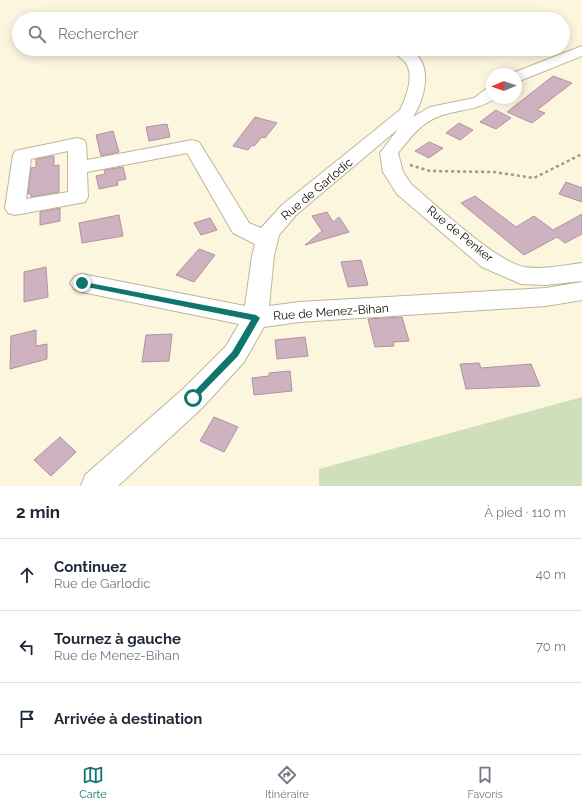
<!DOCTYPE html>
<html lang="fr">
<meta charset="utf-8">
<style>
:root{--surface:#fff;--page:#f6f6f7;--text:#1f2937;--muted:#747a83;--line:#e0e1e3;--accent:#0f766e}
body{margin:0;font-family:Raleway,sans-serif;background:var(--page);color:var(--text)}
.compass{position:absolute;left:486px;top:68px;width:36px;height:36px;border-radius:50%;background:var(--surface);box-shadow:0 2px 10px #0003;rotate:268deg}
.stop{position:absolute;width:12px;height:12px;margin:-9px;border:3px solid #0f766e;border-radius:50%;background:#fff}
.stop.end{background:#0f766e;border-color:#fff;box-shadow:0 1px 4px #0008}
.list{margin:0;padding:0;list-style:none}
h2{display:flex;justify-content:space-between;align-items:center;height:52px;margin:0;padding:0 16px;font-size:17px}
h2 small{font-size:13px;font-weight:400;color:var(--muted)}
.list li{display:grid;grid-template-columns:26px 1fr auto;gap:12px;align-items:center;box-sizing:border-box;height:72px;padding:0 16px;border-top:1px solid var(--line)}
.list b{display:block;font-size:15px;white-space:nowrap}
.list p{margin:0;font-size:13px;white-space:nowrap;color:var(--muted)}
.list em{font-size:13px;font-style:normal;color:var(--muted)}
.icon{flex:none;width:22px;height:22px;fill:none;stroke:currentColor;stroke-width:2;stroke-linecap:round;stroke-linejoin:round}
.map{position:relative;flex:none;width:582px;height:486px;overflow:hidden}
.search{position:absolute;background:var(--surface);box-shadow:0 2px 10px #0003;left:12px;right:12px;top:12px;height:44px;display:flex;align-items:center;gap:10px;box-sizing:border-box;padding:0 14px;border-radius:22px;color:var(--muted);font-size:15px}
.sheet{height:268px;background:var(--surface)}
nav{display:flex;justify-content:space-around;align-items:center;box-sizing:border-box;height:56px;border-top:1px solid var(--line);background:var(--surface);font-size:11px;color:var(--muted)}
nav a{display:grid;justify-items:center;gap:2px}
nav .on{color:var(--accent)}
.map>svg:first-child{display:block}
.green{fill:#cfdfba}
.building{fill:#cfb2bf;stroke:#af93a0}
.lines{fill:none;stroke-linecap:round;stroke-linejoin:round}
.minor-casing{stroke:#beb59a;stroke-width:2}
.path{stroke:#9f9a88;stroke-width:2.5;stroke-dasharray:3 3;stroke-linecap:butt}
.minor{fill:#fff;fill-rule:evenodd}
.route{fill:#0f766e}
.labels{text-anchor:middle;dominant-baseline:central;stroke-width:3;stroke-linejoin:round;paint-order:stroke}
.street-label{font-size:12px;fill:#100d04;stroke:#fff}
</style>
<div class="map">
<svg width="582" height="486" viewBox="0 0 582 486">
<rect width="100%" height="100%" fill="#fdf6df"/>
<path class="green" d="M 582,397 L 582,486 L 319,486 L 319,469 Z"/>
<g class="building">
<path d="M 553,76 L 572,83 L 537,110 L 545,113 L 532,123 L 507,112 Z"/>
<path d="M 496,110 L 511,118 L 496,129 L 480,122 Z"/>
<path d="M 255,117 L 277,123 L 265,138 L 262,137 L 254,146 L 252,145 L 248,150 L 233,146 Z"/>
<path d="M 459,123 L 473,130 L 460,140 L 446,133 Z"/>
<path d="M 167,124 L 170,137 L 149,141 L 146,127 Z"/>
<path d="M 113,131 L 119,152 L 101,156 L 96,135 Z"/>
<path d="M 429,142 L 443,148 L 429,158 L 415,151 Z"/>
<path d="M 54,156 L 54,166 L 59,165 L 59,192 L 31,197 L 31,194 L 28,194 L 31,168 L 36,167 L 36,159 Z"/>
<path d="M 123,167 L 126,179 L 117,181 L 118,185 L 99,189 L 96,176 L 105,174 L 104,170 Z"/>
<path d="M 566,182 L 582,188 L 582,202 L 559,194 Z"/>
<path d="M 475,196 L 516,227 L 534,216 L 553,230 L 582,214 L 582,234 L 565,243 L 557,237 L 524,255 L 461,203 Z"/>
<path d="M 60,208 L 60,221 L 40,225 L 40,212 Z"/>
<path d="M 327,212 L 333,222 L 339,217 L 349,232 L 305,245 L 322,231 L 312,216 Z"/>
<path d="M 119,215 L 123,236 L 82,243 L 79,223 Z"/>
<path d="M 210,218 L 217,230 L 201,235 L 194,223 Z"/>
<path d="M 199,249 L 215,255 L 194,282 L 176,275 Z"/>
<path d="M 361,260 L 368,285 L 348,287 L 341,262 Z"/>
<path d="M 46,267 L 48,297 L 24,302 L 24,272 Z"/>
<path d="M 402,317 L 409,341 L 393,342 L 394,346 L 375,347 L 368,319 Z"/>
<path d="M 36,330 L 36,346 L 47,344 L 47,359 L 10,369 L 11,336 Z"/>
<path d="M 172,334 L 169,361 L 142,362 L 146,335 Z"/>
<path d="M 305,337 L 308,356 L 277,359 L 275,340 Z"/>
<path d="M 479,363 L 481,368 L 531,364 L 540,386 L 466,389 L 460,364 Z"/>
<path d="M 290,371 L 292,391 L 254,395 L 252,378 L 269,376 L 269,373 Z"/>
<path d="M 214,417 L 238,427 L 224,452 L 200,441 Z"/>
<path d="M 60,437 L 76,452 L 51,476 L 34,460 Z"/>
</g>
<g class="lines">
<g class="minor-casing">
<g id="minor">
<path d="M 582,46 L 582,56 L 522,80 L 516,82 L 516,74 L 510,74 Z"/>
<path d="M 389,49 C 395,49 403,48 408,50 C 435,60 425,99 413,117 L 430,107 L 474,98 L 486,89 L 492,88 L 492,98 L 496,98 C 478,110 462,109 443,115 C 422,121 411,137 398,153 L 403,172 L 411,184 C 436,205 495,261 524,267 C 543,270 564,265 582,263 L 582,281 L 546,285 L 521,284 L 482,267 L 397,194 L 383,172 L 380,153 L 398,129 L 296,215 L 279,235 L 274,256 L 269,306 L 299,302 L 546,288 L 582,282 L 582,300 L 546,306 L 299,322 L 264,327 L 244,362 L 203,407 L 118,486 L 81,486 L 85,475 L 183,389 L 226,346 L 239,324 L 82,292 L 74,289 L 70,283 L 74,277 L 82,274 L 245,306 L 252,256 L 255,244 L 233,233 L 187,153 L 87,172 L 88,197 L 85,202 L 15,215 L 8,213 L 5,208 L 13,155 L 15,151 L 77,138 L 84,140 L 86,144 L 87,160 L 192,140 L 199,142 L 249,223 L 261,228 L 282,205 L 400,110 C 406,98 416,73 404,61 C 400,56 393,54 389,49 ZM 68,151 L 68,192 L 26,199 L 31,159 Z"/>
</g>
</g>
<path class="path" d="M 410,165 L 430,171 L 494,172 L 534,178 L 582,154"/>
<use href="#minor" class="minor"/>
</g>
<path class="route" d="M 79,281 L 256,315 L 260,318 L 238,356 L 193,402 L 190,401 L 190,396 L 232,352 L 251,320 L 82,286 L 78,283 Z"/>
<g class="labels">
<g class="street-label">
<text transform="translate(317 189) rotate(-40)">Rue de Garlodic</text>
<text transform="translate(460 234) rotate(39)">Rue de Penker</text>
<text transform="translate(331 312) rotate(-4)">Rue de Menez-Bihan</text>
</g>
</g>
</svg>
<svg class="compass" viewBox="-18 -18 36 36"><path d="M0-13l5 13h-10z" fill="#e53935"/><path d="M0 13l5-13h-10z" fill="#747a83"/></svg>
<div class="stop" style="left:193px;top:398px"></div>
<div class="stop end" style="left:82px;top:283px"></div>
<div class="search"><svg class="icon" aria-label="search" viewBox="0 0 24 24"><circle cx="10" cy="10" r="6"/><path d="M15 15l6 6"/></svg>Rechercher</div>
</div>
<section class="sheet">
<h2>2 min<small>À pied · 110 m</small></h2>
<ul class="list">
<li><svg class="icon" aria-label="ahead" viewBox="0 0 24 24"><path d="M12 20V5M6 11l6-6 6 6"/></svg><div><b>Continuez</b><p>Rue de Garlodic</p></div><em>40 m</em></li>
<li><svg class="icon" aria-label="left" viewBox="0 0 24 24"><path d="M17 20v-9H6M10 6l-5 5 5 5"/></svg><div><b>Tournez à gauche</b><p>Rue de Menez-Bihan</p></div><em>70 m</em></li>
<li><svg class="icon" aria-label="arrive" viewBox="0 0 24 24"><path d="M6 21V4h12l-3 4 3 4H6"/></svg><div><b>Arrivée à destination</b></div></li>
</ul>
</section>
<nav>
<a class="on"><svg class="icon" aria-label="map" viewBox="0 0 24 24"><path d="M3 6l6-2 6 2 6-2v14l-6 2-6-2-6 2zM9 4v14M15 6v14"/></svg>Carte</a>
<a><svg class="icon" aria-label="directions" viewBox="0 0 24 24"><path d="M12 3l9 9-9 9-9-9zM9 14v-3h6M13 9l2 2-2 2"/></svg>Itinéraire</a>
<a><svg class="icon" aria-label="saved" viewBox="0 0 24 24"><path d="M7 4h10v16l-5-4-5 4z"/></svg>Favoris</a>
</nav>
